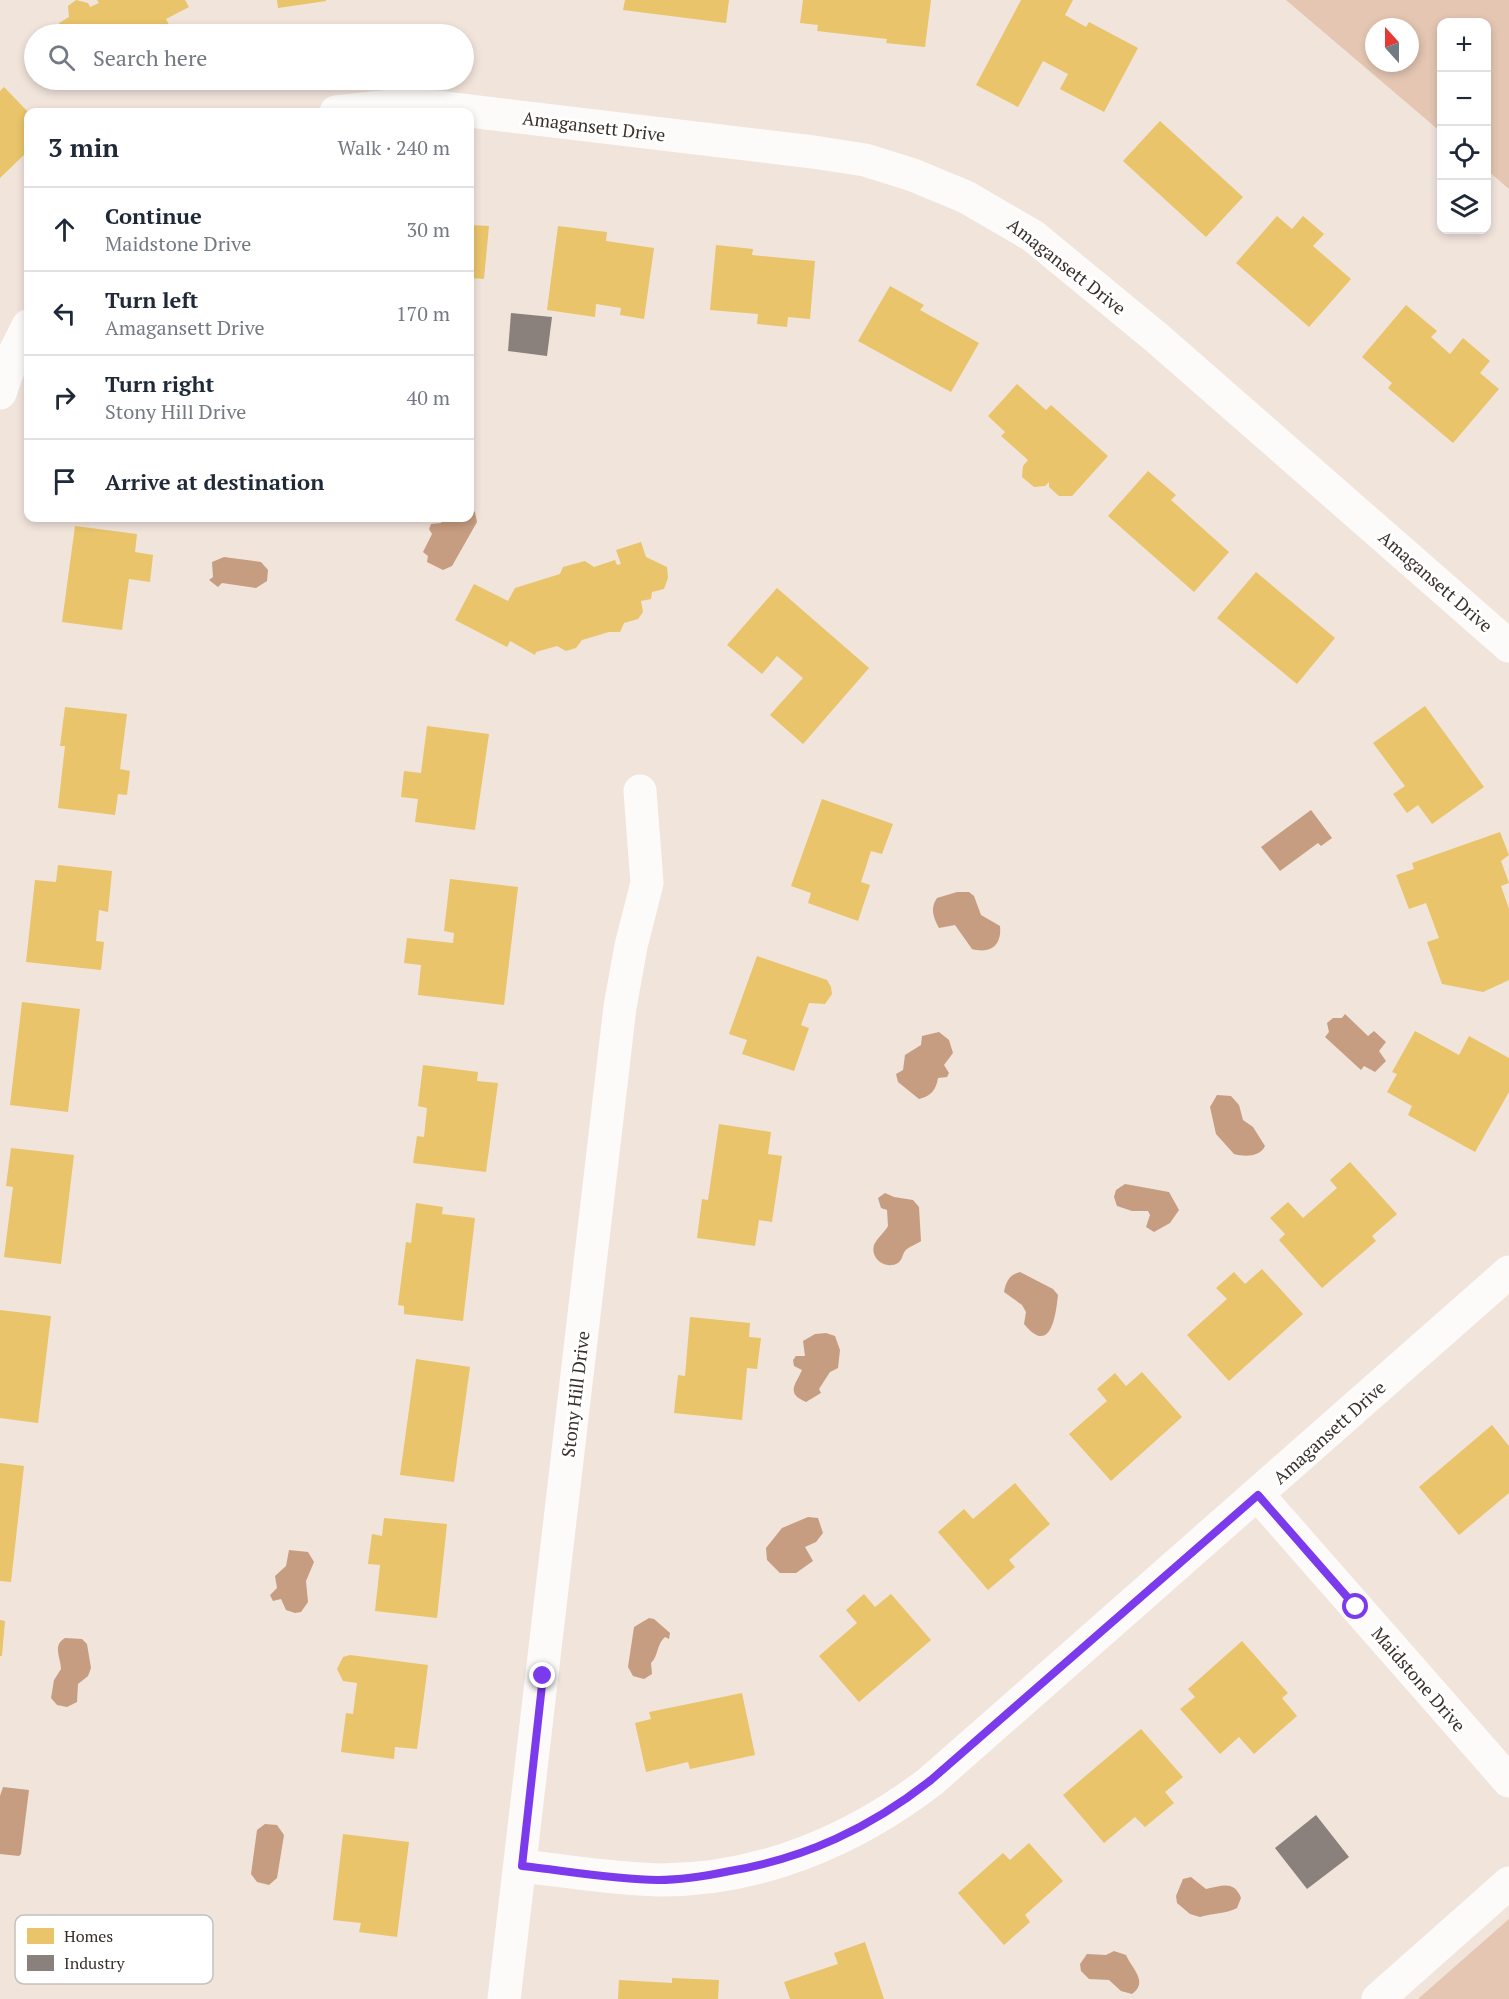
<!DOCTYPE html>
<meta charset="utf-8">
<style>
:root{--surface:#fff;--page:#f6f6f7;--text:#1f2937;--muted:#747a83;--line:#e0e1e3}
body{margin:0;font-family:"PT Serif",serif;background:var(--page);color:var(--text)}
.controls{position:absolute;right:18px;top:18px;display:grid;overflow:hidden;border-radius:12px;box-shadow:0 3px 9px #0003}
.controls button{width:54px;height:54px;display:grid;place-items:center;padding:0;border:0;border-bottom:2px solid var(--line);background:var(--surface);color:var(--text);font:30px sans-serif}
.compass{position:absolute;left:1365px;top:18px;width:54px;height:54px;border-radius:50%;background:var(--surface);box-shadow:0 3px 9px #0003;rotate:339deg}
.stop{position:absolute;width:18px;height:18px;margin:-14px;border:4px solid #7c3aed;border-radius:50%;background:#fff}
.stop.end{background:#7c3aed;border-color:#fff;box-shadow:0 2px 6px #0008}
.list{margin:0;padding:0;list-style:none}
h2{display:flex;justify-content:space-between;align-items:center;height:78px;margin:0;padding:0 24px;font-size:26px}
h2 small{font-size:20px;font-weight:400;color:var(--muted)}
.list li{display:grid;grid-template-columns:39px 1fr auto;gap:18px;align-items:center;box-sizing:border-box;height:84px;padding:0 24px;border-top:2px solid var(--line)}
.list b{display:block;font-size:22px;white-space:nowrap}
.list p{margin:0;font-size:20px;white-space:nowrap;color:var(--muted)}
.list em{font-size:20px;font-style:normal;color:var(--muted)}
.icon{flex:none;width:33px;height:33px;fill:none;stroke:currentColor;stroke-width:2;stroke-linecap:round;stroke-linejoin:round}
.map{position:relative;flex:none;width:1509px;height:1999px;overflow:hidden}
.search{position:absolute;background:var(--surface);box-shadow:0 3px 9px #0003;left:24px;top:24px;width:450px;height:66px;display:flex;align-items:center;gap:15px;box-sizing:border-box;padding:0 21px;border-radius:33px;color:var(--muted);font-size:22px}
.panel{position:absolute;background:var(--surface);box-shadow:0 3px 9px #0003;left:24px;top:108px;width:450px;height:414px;border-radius:12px}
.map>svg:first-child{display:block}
.green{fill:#e4c6b2;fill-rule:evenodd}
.water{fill:#c69d81}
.homes{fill:#e9c46a}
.industry{fill:#8a817c}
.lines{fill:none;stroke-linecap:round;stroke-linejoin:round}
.minor{stroke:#fdfbfa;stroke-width:33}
.tertiary{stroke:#fdfbfa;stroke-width:33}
.route{stroke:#7c3aed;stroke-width:8}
.labels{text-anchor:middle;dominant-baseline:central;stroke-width:6;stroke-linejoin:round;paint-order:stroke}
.street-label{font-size:18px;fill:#393029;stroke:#fff}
.key{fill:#fff;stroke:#c4c1bf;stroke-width:1.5}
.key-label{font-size:16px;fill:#393029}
</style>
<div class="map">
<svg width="1509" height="1999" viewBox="0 0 1509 1999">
<rect width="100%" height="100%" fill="#f1e4db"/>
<g class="green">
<path d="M 1286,0 L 1509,0 L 1509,189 L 1487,170 L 1486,22 L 1442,22 L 1441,132 ZM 1374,27 L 1410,27 L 1410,63 L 1374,63 Z"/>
<path d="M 1509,1919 L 1509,1999 L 1418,1999 Z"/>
</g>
<g class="water">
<path d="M 470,509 L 475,512 L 477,522 L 452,566 L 443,570 L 427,562 L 428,556 L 423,552 L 432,534 L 429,529 L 431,524 L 441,523 L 444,518 L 470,518 Z"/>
<path d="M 224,557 L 261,562 L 268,570 L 267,581 L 256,588 L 222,583 L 218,587 L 209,580 L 213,577 L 212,562 Z"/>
<path d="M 1311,810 L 1332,838 L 1321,846 L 1318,843 L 1280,871 L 1261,847 Z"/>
<path d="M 957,892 L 969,892 L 974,896 L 981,915 L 1000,926 C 1002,946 990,954 972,949 L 955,925 L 939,928 C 933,917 930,908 937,898 Z"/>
<path d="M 1345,1014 L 1368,1036 L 1374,1031 L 1386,1042 L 1379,1051 L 1386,1061 L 1375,1072 L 1364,1066 L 1361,1070 L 1325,1037 L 1329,1032 L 1327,1023 L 1333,1018 L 1342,1018 Z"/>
<path d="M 939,1032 L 949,1040 L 953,1053 L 944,1065 L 949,1073 L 947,1077 L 938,1078 C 936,1090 931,1096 919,1099 L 898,1082 L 896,1074 L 903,1070 L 905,1055 L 921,1045 L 922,1036 Z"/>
<path d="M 1217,1095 L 1231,1096 L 1239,1105 L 1243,1120 L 1253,1127 L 1265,1146 C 1260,1157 1245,1157 1234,1154 L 1216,1134 L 1210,1107 Z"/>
<path d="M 1125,1184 L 1169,1192 L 1179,1210 L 1170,1223 L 1154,1232 L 1146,1227 L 1150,1215 L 1148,1211 L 1132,1211 L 1117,1206 L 1114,1197 L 1116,1190 Z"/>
<path d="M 885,1193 L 894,1197 L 913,1200 L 919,1207 L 921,1241 C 917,1244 908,1247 905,1251 C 902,1255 903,1259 898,1263 C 886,1270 870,1259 874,1245 C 877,1238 885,1232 888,1226 L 887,1210 L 881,1208 L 878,1198 Z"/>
<path d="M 1020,1272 L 1053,1289 L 1058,1295 C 1056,1314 1051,1357 1024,1324 L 1026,1312 L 1022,1305 L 1004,1292 C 1006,1282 1009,1275 1020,1272 Z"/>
<path d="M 826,1333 L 835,1336 L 840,1350 L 838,1368 L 830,1372 L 819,1389 L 821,1393 L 806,1402 C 785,1393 796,1384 802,1370 L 794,1366 L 793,1360 L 796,1356 L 805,1356 L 803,1341 L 815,1334 Z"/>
<path d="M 808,1517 L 818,1518 L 823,1533 L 816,1542 L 805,1547 L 813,1561 L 796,1573 L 780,1573 L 767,1560 L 766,1548 L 782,1528 Z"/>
<path d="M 289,1550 L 308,1552 L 314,1562 L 306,1581 L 308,1602 L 301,1612 L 295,1613 L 286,1610 L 281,1599 L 273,1601 L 270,1595 L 277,1588 L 275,1576 L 286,1566 Z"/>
<path d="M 649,1618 L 654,1619 L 670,1633 L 669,1639 L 665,1637 C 656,1645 659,1655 651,1663 L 652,1674 L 644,1679 L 633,1676 L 628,1667 L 634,1627 Z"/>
<path d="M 65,1638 L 82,1639 L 87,1644 L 91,1668 L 88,1676 L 78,1684 L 77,1702 L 67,1707 L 57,1705 L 51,1698 L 54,1680 L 61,1669 C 61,1658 52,1645 65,1638 Z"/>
<path d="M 3,1787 L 29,1790 L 21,1854 L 19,1856 L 0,1854 L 0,1796 Z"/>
<path d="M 265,1824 L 277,1825 L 284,1835 L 277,1878 L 269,1885 L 257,1882 L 251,1874 L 257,1830 Z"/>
<path d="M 1191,1877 L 1206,1889 C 1222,1886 1234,1880 1241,1898 L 1237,1908 C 1225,1914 1213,1913 1200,1917 L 1190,1914 L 1177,1903 L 1176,1896 L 1183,1879 Z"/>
<path d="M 1114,1951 L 1126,1955 C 1132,1969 1149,1982 1132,1994 L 1121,1991 L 1109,1980 L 1089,1979 L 1081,1971 L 1080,1964 L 1087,1954 L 1106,1955 Z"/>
</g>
<g class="homes">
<path d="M 76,0 L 88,3 L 90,7 L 99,3 L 97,0 L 185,0 L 189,7 L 166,19 L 170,27 L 156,34 L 65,34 L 59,23 L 69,17 L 68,6 Z"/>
<path d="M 277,0 L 326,0 L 326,1 L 278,8 Z"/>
<path d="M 625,0 L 729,0 L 726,23 L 623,10 Z"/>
<path d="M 803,0 L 931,0 L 925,47 L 886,43 L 887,39 L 817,31 L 818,25 L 800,23 Z"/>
<path d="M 1021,0 L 1073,0 L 1065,15 L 1086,27 L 1089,22 L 1138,48 L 1104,112 L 1060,89 L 1068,74 L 1043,61 L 1018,107 L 976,85 Z"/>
<path d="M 4,87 L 28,112 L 28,151 L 0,178 L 0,91 Z"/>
<path d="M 1160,121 L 1243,197 L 1206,237 L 1123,161 Z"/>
<path d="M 1277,216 L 1292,229 L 1303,216 L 1324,234 L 1313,246 L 1351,279 L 1309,327 L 1236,263 Z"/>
<path d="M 470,225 L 489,226 L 484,279 L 470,278 Z"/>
<path d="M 558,226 L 607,232 L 606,241 L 654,248 L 644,319 L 620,315 L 621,308 L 596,304 L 595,317 L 547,310 Z"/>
<path d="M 716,245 L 753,249 L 752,255 L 815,261 L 810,319 L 788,317 L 787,327 L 757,324 L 758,314 L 710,310 Z"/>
<path d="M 890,286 L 924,305 L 920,310 L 979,343 L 951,392 L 858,341 Z"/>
<path d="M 1406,305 L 1437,331 L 1431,337 L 1450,354 L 1463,338 L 1490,361 L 1480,373 L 1499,389 L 1453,443 L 1388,388 L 1392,383 L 1362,357 Z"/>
<path d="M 1017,384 L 1046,410 L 1051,405 L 1108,456 L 1072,496 L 1059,496 L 1049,487 L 1049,482 L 1045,486 L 1034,487 L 1022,477 L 1023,466 L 1028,460 L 1001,436 L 1005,432 L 988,416 Z"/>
<path d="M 1148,471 L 1176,495 L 1171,500 L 1229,552 L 1194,592 L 1108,516 Z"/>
<path d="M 75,526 L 137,534 L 135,552 L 153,555 L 150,582 L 129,579 L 122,630 L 62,622 Z"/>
<path d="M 641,542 L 646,557 L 667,567 L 668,578 L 664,589 L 652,592 L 651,599 L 641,601 L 643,612 L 638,619 L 624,623 L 620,632 L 609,632 L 582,640 L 576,648 L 566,651 L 557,646 L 536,652 L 535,655 L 510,641 L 507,647 L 455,620 L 474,584 L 508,601 L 515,588 L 560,574 L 563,567 L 585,561 L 594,567 L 615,560 L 617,565 L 621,564 L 616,550 Z"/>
<path d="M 1256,572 L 1335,638 L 1297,684 L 1217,618 Z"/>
<path d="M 777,588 L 869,668 L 803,744 L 770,715 L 803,678 L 777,656 L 762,674 L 727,645 Z"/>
<path d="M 1425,706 L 1484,787 L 1432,824 L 1418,805 L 1407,813 L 1393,794 L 1405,786 L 1373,743 Z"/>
<path d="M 65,707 L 127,714 L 120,769 L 130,771 L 127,795 L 118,794 L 115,815 L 58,808 L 65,746 L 60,746 Z"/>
<path d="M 427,726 L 489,734 L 475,830 L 415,822 L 418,799 L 401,797 L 404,771 L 421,773 Z"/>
<path d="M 822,799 L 893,824 L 882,854 L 871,851 L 861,882 L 870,885 L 858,921 L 808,903 L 811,893 L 791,886 Z"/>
<path d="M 1500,832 L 1509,855 L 1501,861 L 1509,883 L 1501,886 L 1509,909 L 1509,980 L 1483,992 L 1442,984 L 1427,942 L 1439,938 L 1426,903 L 1409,909 L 1396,875 L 1414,869 L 1412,863 Z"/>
<path d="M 58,865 L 112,871 L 108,912 L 99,910 L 96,941 L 104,942 L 101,970 L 26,962 L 35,880 L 56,882 Z"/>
<path d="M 450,879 L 518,887 L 504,1005 L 418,995 L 421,965 L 404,963 L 407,938 L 453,943 L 454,933 L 444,931 Z"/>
<path d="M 757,956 L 827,980 L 831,987 L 832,994 L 825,1004 L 809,1003 L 801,1025 L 809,1028 L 794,1071 L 742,1054 L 747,1040 L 729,1034 Z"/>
<path d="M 22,1002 L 80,1009 L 68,1112 L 10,1105 Z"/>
<path d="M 1415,1031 L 1459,1055 L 1469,1036 L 1509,1058 L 1509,1092 L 1475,1152 L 1408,1115 L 1412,1106 L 1387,1092 L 1397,1074 L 1392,1072 Z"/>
<path d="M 423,1065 L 478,1072 L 477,1081 L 498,1083 L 486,1172 L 413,1163 L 417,1136 L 424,1137 L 427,1108 L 418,1106 Z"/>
<path d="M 719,1124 L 771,1132 L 768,1154 L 782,1156 L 772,1222 L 759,1220 L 755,1246 L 697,1238 L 702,1199 L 708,1200 Z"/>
<path d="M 11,1148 L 74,1155 L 61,1264 L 4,1257 L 13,1187 L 6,1186 Z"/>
<path d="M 1350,1162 L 1397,1214 L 1372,1236 L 1376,1241 L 1322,1288 L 1279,1240 L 1285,1234 L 1270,1218 L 1288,1202 L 1303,1218 L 1337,1188 L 1330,1180 Z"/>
<path d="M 416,1203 L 443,1207 L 442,1214 L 475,1218 L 463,1321 L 404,1314 L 404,1306 L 398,1305 L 406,1242 L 411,1243 Z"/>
<path d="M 1262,1269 L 1303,1314 L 1229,1381 L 1187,1335 L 1227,1299 L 1216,1288 L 1234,1272 L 1245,1284 Z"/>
<path d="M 0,1310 L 51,1316 L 38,1423 L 0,1418 Z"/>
<path d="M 690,1317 L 750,1323 L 749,1337 L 761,1338 L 757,1369 L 747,1368 L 742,1420 L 674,1413 L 678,1375 L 685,1376 Z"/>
<path d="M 416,1359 L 470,1367 L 454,1482 L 400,1475 Z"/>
<path d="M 1142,1372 L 1182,1417 L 1111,1481 L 1069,1434 L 1107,1401 L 1097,1389 L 1115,1373 L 1126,1386 Z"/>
<path d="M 1492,1425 L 1509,1446 L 1509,1493 L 1459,1535 L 1419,1487 Z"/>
<path d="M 0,1463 L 24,1466 L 11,1582 L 0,1581 Z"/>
<path d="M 1015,1483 L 1050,1524 L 1009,1560 L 1015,1567 L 988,1590 L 938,1532 L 964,1509 L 973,1519 Z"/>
<path d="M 384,1518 L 447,1524 L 437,1618 L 375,1611 L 380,1565 L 368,1564 L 372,1534 L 382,1536 Z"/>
<path d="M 864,1594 L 875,1607 L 891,1594 L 931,1640 L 859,1702 L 819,1656 L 857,1623 L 846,1610 Z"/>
<path d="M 0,1620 L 5,1621 L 2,1656 L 0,1656 Z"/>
<path d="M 1242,1641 L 1288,1693 L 1282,1698 L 1297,1716 L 1254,1754 L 1239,1737 L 1220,1754 L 1180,1709 L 1195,1697 L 1188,1689 Z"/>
<path d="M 350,1655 L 428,1665 L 417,1749 L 395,1747 L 394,1759 L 341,1752 L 346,1713 L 353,1714 L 357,1683 L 343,1681 L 337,1669 L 343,1657 Z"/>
<path d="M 742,1693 L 755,1755 L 690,1769 L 688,1762 L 646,1772 L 635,1723 L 651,1719 L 649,1712 Z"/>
<path d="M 1141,1729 L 1183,1777 L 1165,1792 L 1174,1803 L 1145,1827 L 1135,1817 L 1104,1843 L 1063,1795 Z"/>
<path d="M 343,1834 L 409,1842 L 397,1937 L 359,1932 L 361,1923 L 333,1920 Z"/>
<path d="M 1029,1843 L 1063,1881 L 1025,1915 L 1030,1922 L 1004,1945 L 958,1893 L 1003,1853 L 1010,1860 Z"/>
<path d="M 865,1942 L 884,1999 L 790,1999 L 784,1982 L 838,1964 L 834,1953 Z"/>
<path d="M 672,1978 L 719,1980 L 718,1999 L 618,1999 L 619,1980 L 672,1983 Z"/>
</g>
<g class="industry">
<path d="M 511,313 L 552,317 L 547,356 L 508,351 Z"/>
<path d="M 1316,1815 L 1349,1857 L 1307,1889 L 1275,1848 Z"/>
</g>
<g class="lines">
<g class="minor">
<path d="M 336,112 L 401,105 L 436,107 L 813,152 L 865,160 L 913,175 L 966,197 L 1033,236 L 1157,338 L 1509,646"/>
<path d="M 0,393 L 13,356 L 28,326"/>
<path d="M 1258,1495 L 1509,1781"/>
<path d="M 522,1866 C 567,1871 612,1879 658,1880 C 758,1881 853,1841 931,1781 L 1509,1272"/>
<path d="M 504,1999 L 620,1007 L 631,946 L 647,883 L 640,791"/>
</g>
<path class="tertiary" d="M 1378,1999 L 1509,1883"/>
</g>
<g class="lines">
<path class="route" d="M 543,1676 L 522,1866 C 567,1871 612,1879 658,1880 C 682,1880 706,1876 730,1871 C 806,1858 870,1828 931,1780 L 1258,1495 L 1356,1607"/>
</g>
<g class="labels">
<g class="street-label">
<text transform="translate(594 126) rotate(7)">Amagansett Drive</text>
<text transform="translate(1067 266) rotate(38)">Amagansett Drive</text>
<text transform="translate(1436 581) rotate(41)">Amagansett Drive</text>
<text transform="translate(575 1394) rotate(-83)">Stony Hill Drive</text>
<text transform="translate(1329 1432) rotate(-42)">Amagansett Drive</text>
<text transform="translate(1419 1679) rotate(49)">Maidstone Drive</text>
</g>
</g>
<rect x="15" y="1915" width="198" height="69" rx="9" class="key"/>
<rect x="27" y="1928" width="27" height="16" fill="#e9c46a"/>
<rect x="27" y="1955" width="27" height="16" fill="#8a817c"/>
<g class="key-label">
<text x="64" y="1942">Homes</text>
<text x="64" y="1969">Industry</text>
</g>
</svg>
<div class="controls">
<button>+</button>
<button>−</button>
<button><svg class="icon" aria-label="locate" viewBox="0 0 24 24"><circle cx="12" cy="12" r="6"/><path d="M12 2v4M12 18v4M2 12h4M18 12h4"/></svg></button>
<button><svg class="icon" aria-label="layers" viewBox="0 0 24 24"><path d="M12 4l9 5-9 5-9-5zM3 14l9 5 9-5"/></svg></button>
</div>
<svg class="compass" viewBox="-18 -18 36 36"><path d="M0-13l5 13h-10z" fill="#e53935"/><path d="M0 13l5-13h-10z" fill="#747a83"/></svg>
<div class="stop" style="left:1356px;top:1607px"></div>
<div class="stop end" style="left:543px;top:1676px"></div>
<div class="search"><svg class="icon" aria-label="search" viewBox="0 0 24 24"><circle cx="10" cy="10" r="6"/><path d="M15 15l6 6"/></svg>Search here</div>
<section class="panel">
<h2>3 min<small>Walk · 240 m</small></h2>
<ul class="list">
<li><svg class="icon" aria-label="ahead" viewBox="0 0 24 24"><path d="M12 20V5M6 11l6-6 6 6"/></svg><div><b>Continue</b><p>Maidstone Drive</p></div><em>30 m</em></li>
<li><svg class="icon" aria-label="left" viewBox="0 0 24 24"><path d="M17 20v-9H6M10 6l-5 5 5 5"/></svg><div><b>Turn left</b><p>Amagansett Drive</p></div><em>170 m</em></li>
<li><svg class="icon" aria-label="right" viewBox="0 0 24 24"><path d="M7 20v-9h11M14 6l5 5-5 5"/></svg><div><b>Turn right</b><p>Stony Hill Drive</p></div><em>40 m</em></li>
<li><svg class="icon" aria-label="arrive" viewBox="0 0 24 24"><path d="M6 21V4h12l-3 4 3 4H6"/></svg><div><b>Arrive at destination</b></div></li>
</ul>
</section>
</div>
